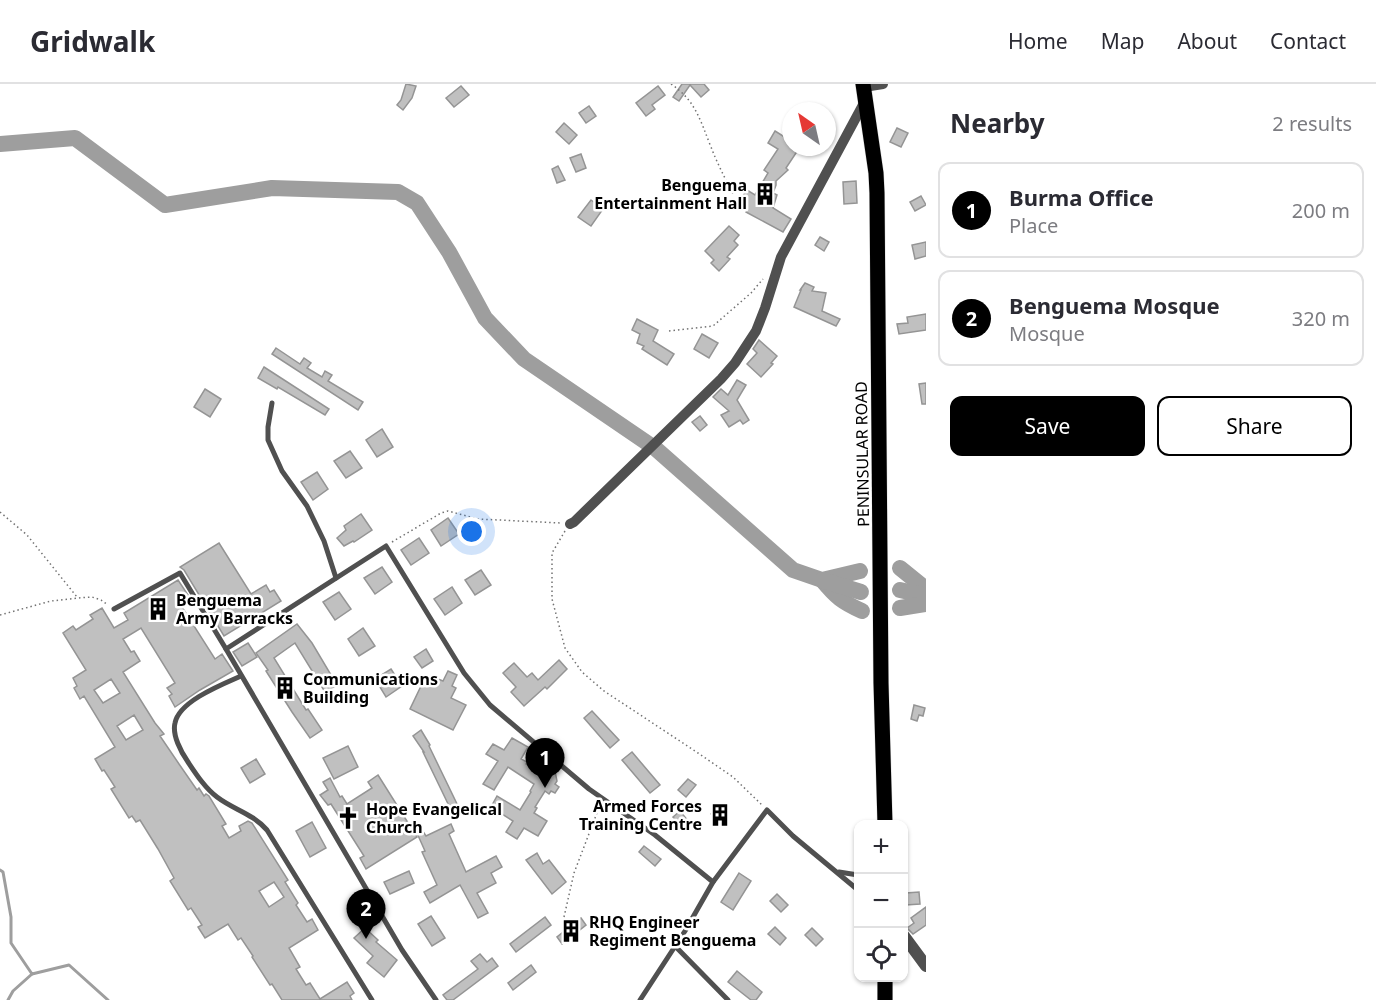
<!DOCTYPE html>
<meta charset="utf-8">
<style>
:root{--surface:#fff;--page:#f7f7f7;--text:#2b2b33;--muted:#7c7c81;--line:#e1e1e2;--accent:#000}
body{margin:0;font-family:"Noto Sans",sans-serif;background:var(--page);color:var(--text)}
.controls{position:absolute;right:18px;bottom:18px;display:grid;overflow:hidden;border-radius:12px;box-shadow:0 2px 4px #0004}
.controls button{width:54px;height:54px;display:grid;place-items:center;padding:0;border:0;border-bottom:2px solid var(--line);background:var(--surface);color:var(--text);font:30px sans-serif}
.compass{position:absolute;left:782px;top:18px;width:54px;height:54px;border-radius:50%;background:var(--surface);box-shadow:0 2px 4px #0004;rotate:326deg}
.you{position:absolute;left:472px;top:448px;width:21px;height:21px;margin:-15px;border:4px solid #fff;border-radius:50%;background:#1a73e8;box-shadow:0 0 0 9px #1a73e833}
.badge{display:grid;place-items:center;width:39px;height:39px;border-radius:50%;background:var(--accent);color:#fff;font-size:20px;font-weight:700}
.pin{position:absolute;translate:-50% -50px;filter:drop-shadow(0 2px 3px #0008)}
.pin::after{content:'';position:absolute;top:32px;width:21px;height:18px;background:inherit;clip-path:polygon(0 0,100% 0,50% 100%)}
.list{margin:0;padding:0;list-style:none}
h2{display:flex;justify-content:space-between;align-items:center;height:78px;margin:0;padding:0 24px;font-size:26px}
h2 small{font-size:20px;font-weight:400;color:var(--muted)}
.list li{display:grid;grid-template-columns:39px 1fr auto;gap:18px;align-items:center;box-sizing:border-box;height:96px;margin:0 12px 12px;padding:0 12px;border:2px solid var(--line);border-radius:12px}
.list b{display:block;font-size:22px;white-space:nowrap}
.list p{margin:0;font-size:20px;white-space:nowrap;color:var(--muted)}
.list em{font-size:20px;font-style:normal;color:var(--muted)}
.actions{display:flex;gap:12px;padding:18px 24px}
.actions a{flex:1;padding:14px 0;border:2px solid var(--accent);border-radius:12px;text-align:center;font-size:21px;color:var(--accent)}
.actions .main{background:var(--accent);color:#fff}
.icon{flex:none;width:33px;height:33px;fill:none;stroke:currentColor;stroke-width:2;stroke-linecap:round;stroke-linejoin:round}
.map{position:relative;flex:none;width:926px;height:916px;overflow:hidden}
header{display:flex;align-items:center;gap:36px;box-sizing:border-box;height:84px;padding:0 30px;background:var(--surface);border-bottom:2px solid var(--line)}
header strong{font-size:28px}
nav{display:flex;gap:33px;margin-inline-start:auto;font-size:21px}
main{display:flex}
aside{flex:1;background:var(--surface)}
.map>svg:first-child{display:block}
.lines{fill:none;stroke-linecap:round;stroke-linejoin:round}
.stream{stroke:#9e9e9e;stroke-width:3}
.river{stroke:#9e9e9e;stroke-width:16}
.building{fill:#c0c0c0;stroke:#949494;stroke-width:1.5;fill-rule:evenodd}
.primary-casing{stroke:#dbdbdb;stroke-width:16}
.path{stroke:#727272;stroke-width:1.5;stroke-dasharray:1.5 3;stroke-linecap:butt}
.service{stroke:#505050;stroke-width:5}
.minor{stroke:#505050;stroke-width:10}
.tertiary{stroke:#505050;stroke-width:12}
.primary{stroke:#000;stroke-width:15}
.labels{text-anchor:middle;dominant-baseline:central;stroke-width:5;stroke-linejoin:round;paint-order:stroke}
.poi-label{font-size:16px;font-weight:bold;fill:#000;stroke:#fff;text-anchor:start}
.street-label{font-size:16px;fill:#000;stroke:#fff}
</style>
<header>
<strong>Gridwalk</strong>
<nav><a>Home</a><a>Map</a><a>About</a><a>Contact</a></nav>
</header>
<main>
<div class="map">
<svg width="926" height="916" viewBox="0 0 926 916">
<rect width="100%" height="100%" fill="#fff"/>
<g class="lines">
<g class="stream">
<path d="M 0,786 L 3,788 L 11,833 L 11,859 L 32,890 L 69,881 L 108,916"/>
<path d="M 8,916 L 13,907 L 32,890"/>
</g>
<g class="river">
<path d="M 0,60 L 75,54 L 165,121 L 272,104 L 398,108 L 417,119 L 449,168 L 485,234 L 524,275 L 656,365 L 793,486 L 822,496 L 860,487"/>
<path d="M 900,484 L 926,505"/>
<path d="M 822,496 C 836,513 842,518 862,527"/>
<path d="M 822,496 L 861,508"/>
<path d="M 900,506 L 926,512"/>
<path d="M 900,524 L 926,520"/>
</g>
</g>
<g class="building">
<path d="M 406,0 L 416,2 L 412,14 L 403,26 L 397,21 L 401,16 Z"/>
<path d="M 682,0 L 704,0 L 709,6 L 701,13 L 690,1 L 679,17 L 673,13 Z"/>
<path d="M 461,2 L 469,11 L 454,23 L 446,14 Z"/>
<path d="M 658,2 L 665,11 L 652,21 L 655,25 L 646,32 L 636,19 Z"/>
<path d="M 589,22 L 596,32 L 586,39 L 579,29 Z"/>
<path d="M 564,39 L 577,51 L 569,60 L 556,48 Z"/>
<path d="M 897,44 L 908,49 L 901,63 L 890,58 Z"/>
<path d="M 775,47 L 791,57 L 791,63 L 800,63 L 786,84 L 788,86 L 776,97 L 776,101 L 773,109 L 777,111 L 773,124 L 791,135 L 783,148 L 746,128 L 747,124 L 738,119 L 747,106 L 755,111 L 768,89 L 764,86 L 778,65 L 768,59 Z"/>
<path d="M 581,70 L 586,84 L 576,88 L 570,74 Z"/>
<path d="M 558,82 L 565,96 L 557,99 L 552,85 Z"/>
<path d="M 856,97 L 857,119 L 844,120 L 843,98 Z"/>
<path d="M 921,112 L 926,121 L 915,127 L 910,118 Z"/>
<path d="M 591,116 L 603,125 L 591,142 L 578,133 Z"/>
<path d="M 729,142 L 739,151 L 734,157 L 738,161 L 727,173 L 730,175 L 719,187 L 711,179 L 714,176 L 705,167 Z"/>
<path d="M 820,153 L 829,158 L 824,167 L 815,161 Z"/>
<path d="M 926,158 L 926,172 L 915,175 L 912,161 Z"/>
<path d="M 805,199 L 814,203 L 812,207 L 826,209 L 822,227 L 840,235 L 836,242 L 794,223 L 801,206 L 800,206 Z"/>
<path d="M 926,230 L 926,246 L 899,250 L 897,240 L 908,239 L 907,233 Z"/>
<path d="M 637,235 L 658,246 L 653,257 L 674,270 L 667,281 L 642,265 L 644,262 L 637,259 L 640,250 L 632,246 Z"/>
<path d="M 702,250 L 718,259 L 709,274 L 694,265 Z"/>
<path d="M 759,256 L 777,272 L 771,279 L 773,280 L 761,293 L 747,280 L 757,269 L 753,265 Z"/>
<path d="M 276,264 L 300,280 L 304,274 L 311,279 L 307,284 L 322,293 L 325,287 L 332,291 L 328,297 L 363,318 L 358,326 L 272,270 Z"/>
<path d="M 264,283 L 329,325 L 325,331 L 278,303 L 277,305 L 258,294 Z"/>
<path d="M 737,296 L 746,301 L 737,316 L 749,336 L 743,340 L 740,336 L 729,343 L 721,331 L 729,327 L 713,313 L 721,305 L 728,311 Z"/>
<path d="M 926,299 L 926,320 L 922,320 L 919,300 Z"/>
<path d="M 205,305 L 221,315 L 210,333 L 194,323 Z"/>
<path d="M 700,332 L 707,341 L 700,347 L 692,338 Z"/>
<path d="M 382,345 L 393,363 L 377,373 L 366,356 Z"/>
<path d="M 350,367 L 362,384 L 346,394 L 334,377 Z"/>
<path d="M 317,388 L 328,405 L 313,416 L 301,398 Z"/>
<path d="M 361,430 L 372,446 L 354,458 L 353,457 L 344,462 L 337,454 L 346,446 L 344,442 Z"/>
<path d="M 448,434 L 459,450 L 441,462 L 431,446 Z"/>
<path d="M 419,454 L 429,469 L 411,481 L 401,466 Z"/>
<path d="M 219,459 L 251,510 L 266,501 L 270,508 L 274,506 L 281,517 L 224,552 L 184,486 L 180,483 Z"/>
<path d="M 382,483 L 392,498 L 375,510 L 364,494 Z"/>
<path d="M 481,486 L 491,501 L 475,511 L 465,496 Z"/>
<path d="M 178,496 L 190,514 L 180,520 L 215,575 L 222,570 L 233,587 L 200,606 L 175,623 L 169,612 L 172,610 L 167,604 L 175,599 L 141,544 L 123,555 L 131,568 L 134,567 L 140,577 L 123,588 L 155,639 L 164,650 L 160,652 L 179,680 L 197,706 L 199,704 L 204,712 L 206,710 L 209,712 L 226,740 L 222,742 L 229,754 L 241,747 L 239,742 L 248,737 L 252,739 L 288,796 L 285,798 L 298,819 L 296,821 L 307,838 L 312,835 L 318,846 L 289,864 L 300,883 L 296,885 L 306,901 L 310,899 L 320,915 L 347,898 L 354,909 L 350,912 L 352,916 L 282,916 L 272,900 L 270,901 L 252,873 L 253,872 L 241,854 L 238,856 L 228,840 L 205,854 L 198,843 L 202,841 L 191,824 L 188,826 L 170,797 L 174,794 L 158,765 L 140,736 L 136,738 L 132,732 L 129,734 L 111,705 L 115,703 L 104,686 L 102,687 L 95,675 L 115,663 L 84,612 L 80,615 L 74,604 L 77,602 L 73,594 L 86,586 L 63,549 L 73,542 L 76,546 L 93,535 L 90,531 L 102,524 L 114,544 L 128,536 L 124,529 ZM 111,595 L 120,609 L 103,619 L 94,606 ZM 134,631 L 143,646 L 126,656 L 117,642 ZM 274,798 L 284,813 L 269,823 L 259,807 Z"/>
<path d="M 452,503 L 462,519 L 445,531 L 434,515 Z"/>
<path d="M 339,508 L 351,525 L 335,536 L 323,518 Z"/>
<path d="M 297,540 L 312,559 L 337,601 L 325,608 L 295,559 L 274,574 L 306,626 L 308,625 L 322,646 L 310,654 L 292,628 L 266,587 L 268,586 L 256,569 Z"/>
<path d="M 363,544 L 375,562 L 359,572 L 348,555 Z"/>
<path d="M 248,559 L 257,573 L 242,582 L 233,568 Z"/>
<path d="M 426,565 L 433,577 L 422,584 L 414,573 Z"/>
<path d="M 559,576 L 567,585 L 547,605 L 545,603 L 524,622 L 511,608 L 516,603 L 503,589 L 514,579 L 527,593 L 532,589 L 538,596 Z"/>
<path d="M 391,585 L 402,602 L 386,613 L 375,595 Z"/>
<path d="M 448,587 L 457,591 L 452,602 L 456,604 L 451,614 L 466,621 L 453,646 L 410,625 L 422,600 L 429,603 L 433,593 L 443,597 Z"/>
<path d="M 914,621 L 925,624 L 923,632 L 919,631 L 917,637 L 911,635 Z"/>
<path d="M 592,627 L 619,656 L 610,664 L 584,634 Z"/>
<path d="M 421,646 L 430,661 L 429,662 L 458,722 L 451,726 L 423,668 L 424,668 L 413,652 Z"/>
<path d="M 512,654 L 528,663 L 521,675 L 527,678 L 526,680 L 541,689 L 543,686 L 546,688 L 549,684 L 555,687 L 557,697 L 555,700 L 559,703 L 555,709 L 551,707 L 549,710 L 545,707 L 535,723 L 537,724 L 534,729 L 547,737 L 538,752 L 524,744 L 517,755 L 506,748 L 513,737 L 491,723 L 497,712 L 520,726 L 531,708 L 530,707 L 534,700 L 508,683 L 494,706 L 483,700 L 498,677 L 486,670 L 493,660 L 504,666 Z"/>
<path d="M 348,662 L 358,683 L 334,695 L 323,674 Z"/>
<path d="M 632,668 L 660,701 L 650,709 L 622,676 Z"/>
<path d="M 256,675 L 265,690 L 250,699 L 241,684 Z"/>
<path d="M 378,691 L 417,753 L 366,785 L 360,774 L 364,772 L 331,720 L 328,721 L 320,711 L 328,706 L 323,698 L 330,694 L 340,713 L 342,712 L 347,720 L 372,704 L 368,698 Z"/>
<path d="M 688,695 L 696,701 L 686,713 L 678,706 Z"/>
<path d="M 717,723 L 728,733 L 723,739 L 711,730 Z"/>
<path d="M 680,727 L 689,738 L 682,743 L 673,733 Z"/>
<path d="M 416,737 L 426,752 L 451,740 L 454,747 L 449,750 L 466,788 L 496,772 L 502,783 L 491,789 L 496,799 L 477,809 L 488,829 L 478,834 L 460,801 L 430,819 L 424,808 L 437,801 L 422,768 L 425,767 L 412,738 Z"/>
<path d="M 312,738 L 326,764 L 310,773 L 296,747 Z"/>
<path d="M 644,762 L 661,775 L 655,782 L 639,768 Z"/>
<path d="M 537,769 L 543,780 L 549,776 L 566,798 L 552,810 L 526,776 Z"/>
<path d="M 409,787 L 414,799 L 390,810 L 384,798 Z"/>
<path d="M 739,789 L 751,797 L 733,826 L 721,818 Z"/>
<path d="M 919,808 L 920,820 L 906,821 L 906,809 Z"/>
<path d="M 777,810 L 788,821 L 781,828 L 770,817 Z"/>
<path d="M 926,823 L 926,841 L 913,850 L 907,844 L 914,839 L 911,834 Z"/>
<path d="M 431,832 L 445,854 L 432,862 L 418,840 Z"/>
<path d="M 545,833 L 551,841 L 516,868 L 510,860 Z"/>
<path d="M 581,834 L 586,841 L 562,860 L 557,853 Z"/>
<path d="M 775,843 L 786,854 L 780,861 L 768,850 Z"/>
<path d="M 365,844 L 378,856 L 376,858 L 397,876 L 384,893 L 367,879 L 373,872 L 354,854 Z"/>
<path d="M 812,844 L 823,855 L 816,862 L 805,851 Z"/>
<path d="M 480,870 L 487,878 L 492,874 L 498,882 L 453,916 L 447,916 L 443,911 L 478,885 L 471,877 Z"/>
<path d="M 531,881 L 536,888 L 513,906 L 508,899 Z"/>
<path d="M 737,887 L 762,908 L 756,916 L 751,916 L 728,898 Z"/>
</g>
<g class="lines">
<g class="primary-casing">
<g id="primary">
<path d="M 863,0 L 876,89 L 877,109 L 881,599 L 885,740"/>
<path d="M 885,916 L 885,894"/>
</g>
</g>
<g class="path">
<path d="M 671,0 C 696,17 700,36 711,63 C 717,79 725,94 733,110"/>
<path d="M 669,247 L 713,242 L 751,209 L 763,195"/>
<path d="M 0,428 L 27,451 L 77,513"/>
<path d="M 565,447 L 552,469 L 552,515 L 565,564 L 582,588 L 604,607 L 698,669 L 733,693 L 762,721"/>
<path d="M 392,458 L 441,429 L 448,427 L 478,435 L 561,439"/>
<path d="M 0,531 L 51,517 L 78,514 L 92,513 L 101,516 L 108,521"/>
<path d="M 564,833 L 574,789 L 600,721"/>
</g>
<g class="service">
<path d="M 272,319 L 268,343 L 268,356 L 282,387 L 307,422 L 324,457 L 336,494"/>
<path d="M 114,525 L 180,489 L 226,565"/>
<path d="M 241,592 C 223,600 179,617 175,639 C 172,651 181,668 188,678 C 196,690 205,704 217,713 C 234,726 252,729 267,746 L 372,916"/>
<path d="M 839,788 L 858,791"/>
<path d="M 675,862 L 728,916"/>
<path d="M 436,916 L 402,866 L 226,565 L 386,462 L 464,589 L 490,621 L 589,705 L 655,751 L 713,798"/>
<path d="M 640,916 L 685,847 L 713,798 L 767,726 L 793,752 L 858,806"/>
</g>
<g class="minor">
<path d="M 864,3 L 883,0"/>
<path d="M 570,440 L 574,438 L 721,295 L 735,279 L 756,247 L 765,224 L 781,173 L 865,17"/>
</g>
<path class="tertiary" d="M 904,852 L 926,882"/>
<use href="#primary" class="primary"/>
</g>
<defs>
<g id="building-bare" transform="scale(1.8)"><path d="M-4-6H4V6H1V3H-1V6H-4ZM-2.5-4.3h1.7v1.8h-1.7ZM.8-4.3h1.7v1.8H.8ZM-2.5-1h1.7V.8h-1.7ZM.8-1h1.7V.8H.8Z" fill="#000" stroke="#fff" stroke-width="2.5" paint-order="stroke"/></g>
<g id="church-bare" transform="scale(1.8)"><path d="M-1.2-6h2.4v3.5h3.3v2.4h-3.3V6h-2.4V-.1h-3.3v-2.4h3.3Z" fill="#000" stroke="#fff" stroke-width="2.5" paint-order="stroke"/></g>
</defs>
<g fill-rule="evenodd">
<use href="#building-bare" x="765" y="110"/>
<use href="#building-bare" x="158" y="525"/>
<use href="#building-bare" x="285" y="604"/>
<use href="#building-bare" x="720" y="731"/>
<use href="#church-bare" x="348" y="734"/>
<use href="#building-bare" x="571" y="847"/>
</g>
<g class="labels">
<g class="poi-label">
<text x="747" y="101" text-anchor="end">Benguema<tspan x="747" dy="18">Entertainment Hall</tspan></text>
<text x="176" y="516">Benguema<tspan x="176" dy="18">Army Barracks</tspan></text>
<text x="303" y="595">Communications<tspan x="303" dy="18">Building</tspan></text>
<text x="702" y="722" text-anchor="end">Armed Forces<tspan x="702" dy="18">Training Centre</tspan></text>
<text x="366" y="725">Hope Evangelical<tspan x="366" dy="18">Church</tspan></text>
<text x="589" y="838">RHQ Engineer<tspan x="589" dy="18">Regiment Benguema</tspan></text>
</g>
<g class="street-label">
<text transform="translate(862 370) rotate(-91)">PENINSULAR ROAD</text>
</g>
</g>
</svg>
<div class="controls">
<button>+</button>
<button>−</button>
<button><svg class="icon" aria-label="locate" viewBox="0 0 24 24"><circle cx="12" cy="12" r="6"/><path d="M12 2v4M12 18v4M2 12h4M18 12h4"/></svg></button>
</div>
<svg class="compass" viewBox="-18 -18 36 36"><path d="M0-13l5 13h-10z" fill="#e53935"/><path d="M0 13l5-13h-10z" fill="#7c7c81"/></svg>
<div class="you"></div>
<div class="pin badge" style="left:545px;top:704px">1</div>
<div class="pin badge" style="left:366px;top:855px">2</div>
</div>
<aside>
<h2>Nearby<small>2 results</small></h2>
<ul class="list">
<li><span class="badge">1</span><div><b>Burma Office</b><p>Place</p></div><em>200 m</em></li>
<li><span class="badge">2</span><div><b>Benguema Mosque</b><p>Mosque</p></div><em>320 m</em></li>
</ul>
<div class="actions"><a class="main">Save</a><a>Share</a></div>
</aside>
</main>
